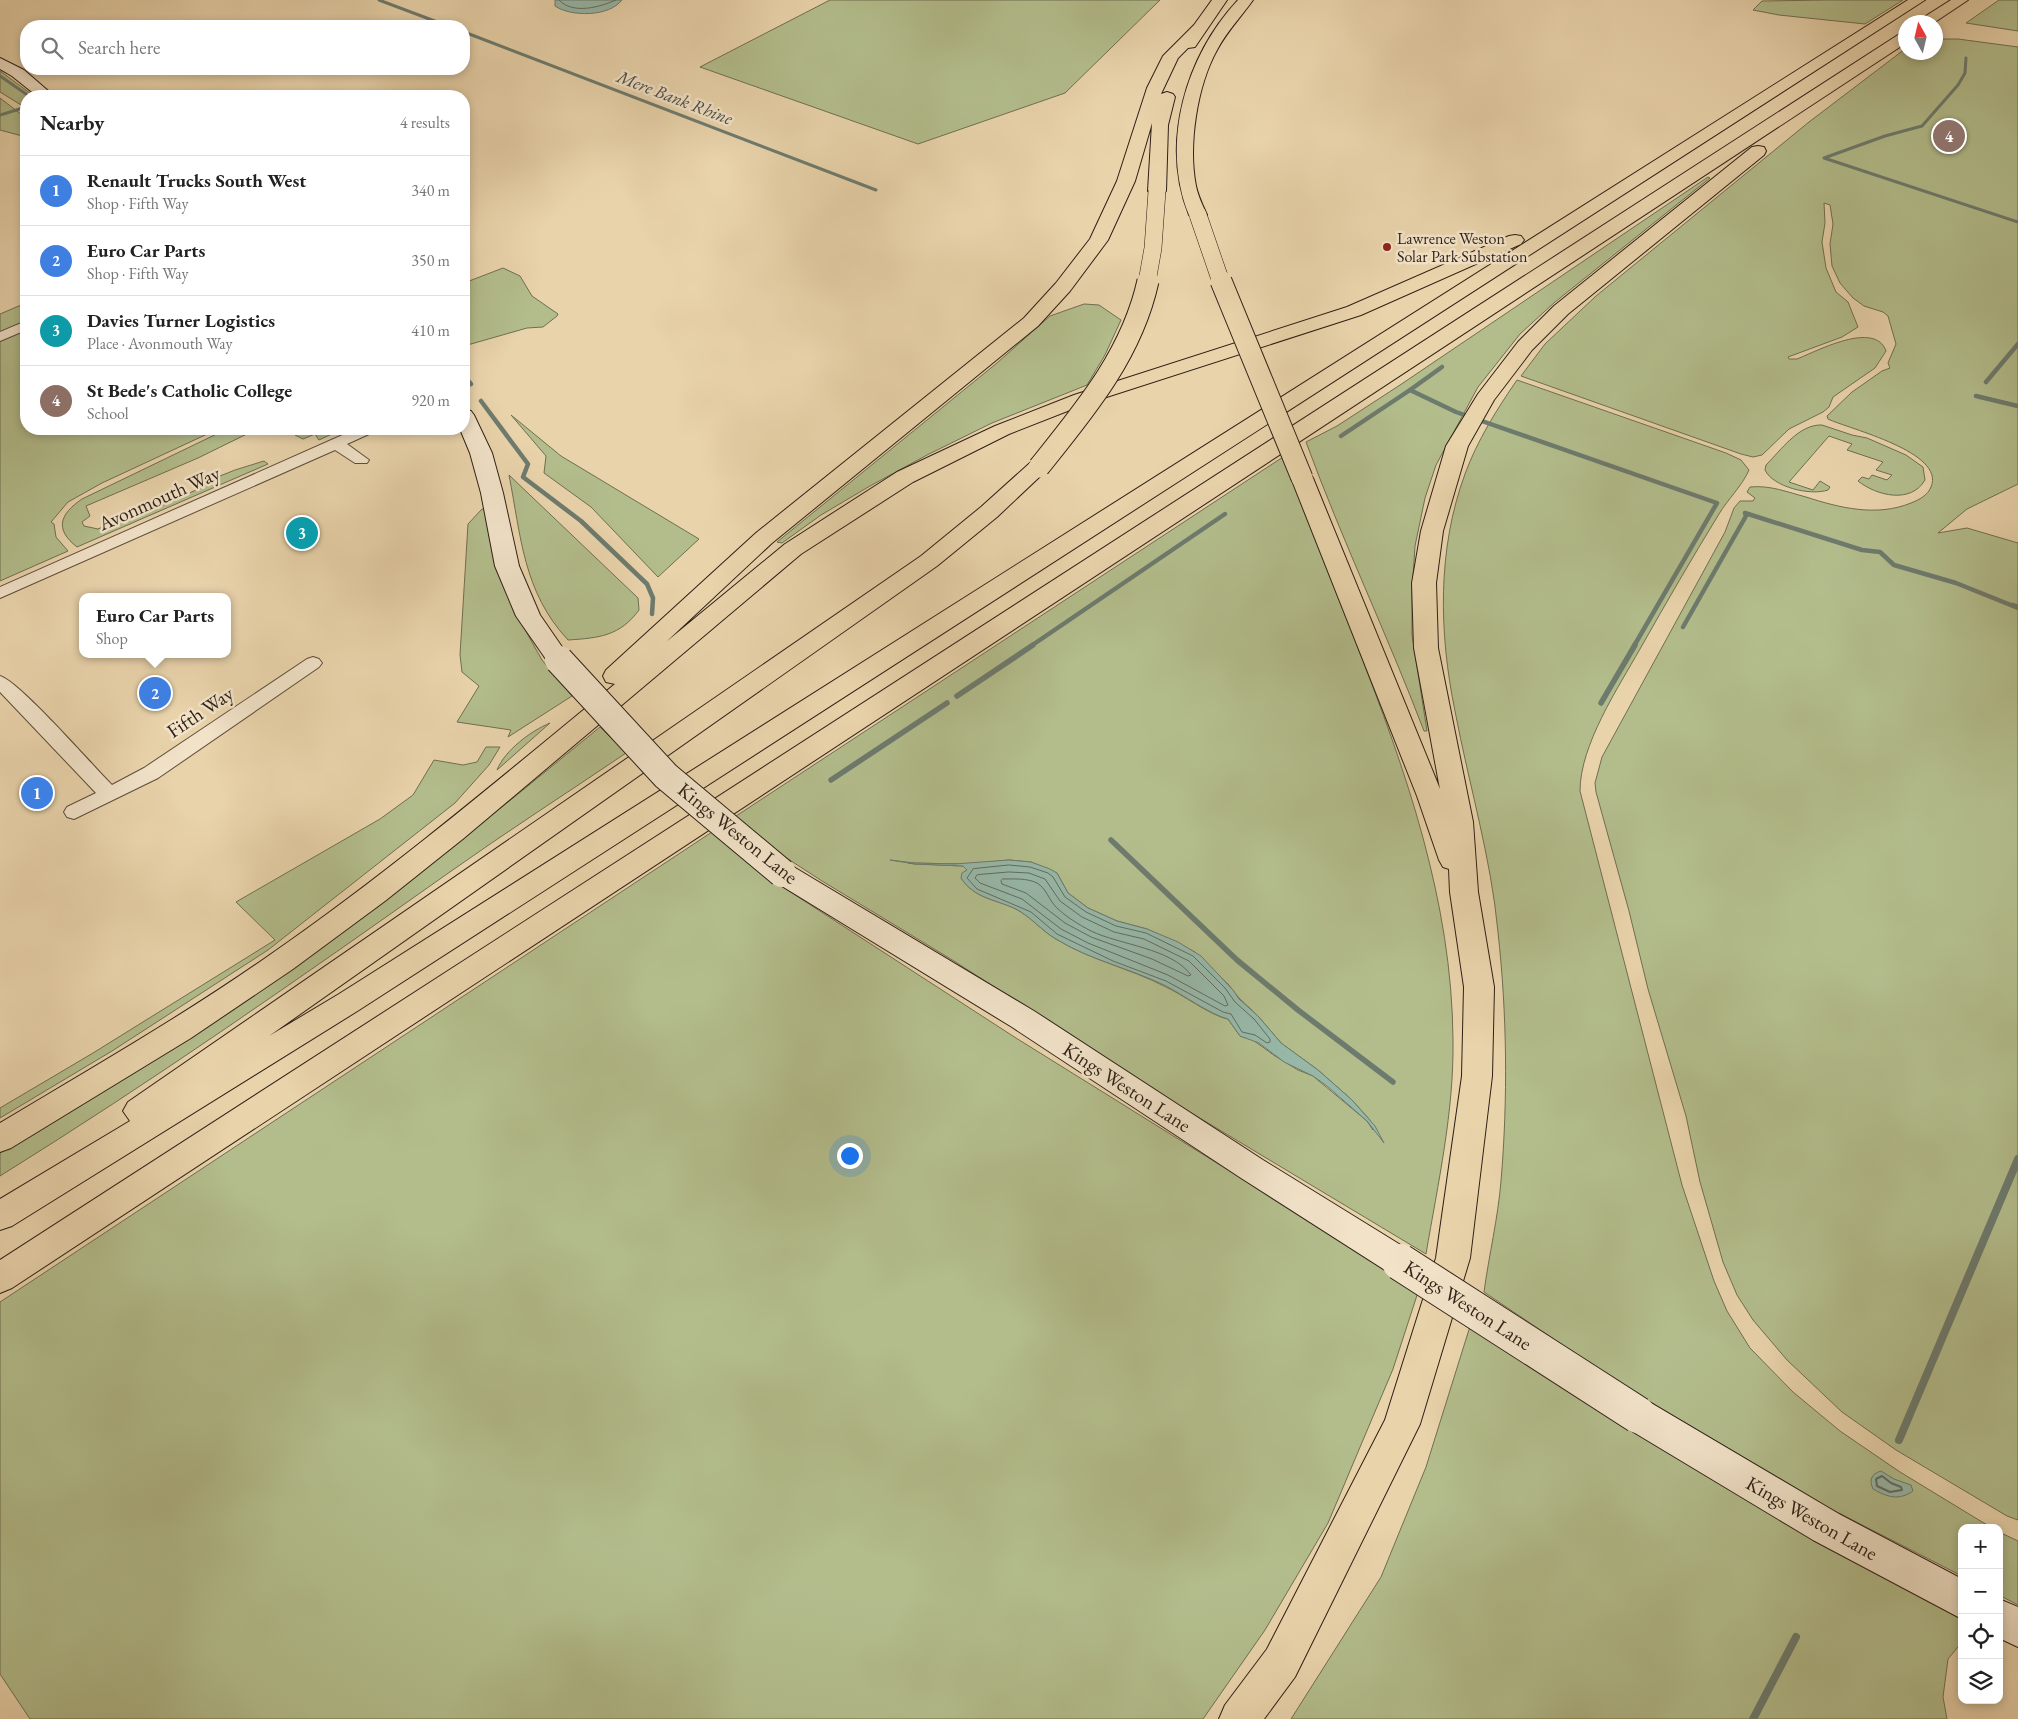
<!DOCTYPE html>
<meta charset="utf-8">
<style>
:root{--surface:#fff;--page:#f6f6f6;--text:#222;--muted:#767676;--line:#e0e0e0;--accent:#111827}
body{margin:0;font-family:"EB Garamond",serif;background:var(--page);color:var(--text)}
.controls{position:absolute;right:15px;bottom:15px;display:grid;overflow:hidden;border-radius:10px;box-shadow:0 2px 8px #0003}
.controls button{width:45px;height:45px;display:grid;place-items:center;padding:0;border:0;border-bottom:1px solid var(--line);background:var(--surface);color:var(--text);font:25px sans-serif}
.compass{position:absolute;left:1898px;top:15px;width:45px;height:45px;border-radius:50%;background:var(--surface);box-shadow:0 2px 8px #0003;rotate:352deg}
.you{position:absolute;left:849px;top:1155px;width:18px;height:18px;margin:-12px;border:4px solid #fff;border-radius:50%;background:#1a73e8;box-shadow:0 0 0 8px #1a73e833}
.badge{display:grid;place-items:center;width:32px;height:32px;border-radius:50%;background:var(--accent);color:#fff;font-size:16px;font-weight:700}
.pin{position:absolute;translate:-50% -50%;border:2px solid #fff;box-shadow:0 1px 5px #0006}
.popup{position:absolute;left:79px;top:593px;width:152px;height:65px;box-sizing:border-box;display:grid;place-content:center;border-radius:10px;background:var(--surface);filter:drop-shadow(0 1px 4px #0005);font-size:16px;white-space:nowrap;color:var(--muted)}
.popup b{font-size:19px;color:var(--text)}
.popup::after{content:'';position:absolute;left:50%;top:100%;margin-left:-10px;border:10px solid transparent;border-top-color:var(--surface)}
.list{margin:0;padding:0;list-style:none}
h2{display:flex;justify-content:space-between;align-items:center;height:65px;margin:0;padding:0 20px;font-size:21px}
h2 small{font-size:16px;font-weight:400;color:var(--muted)}
.list li{display:grid;grid-template-columns:32px 1fr auto;gap:15px;align-items:center;box-sizing:border-box;height:70px;padding:0 20px;border-top:1px solid var(--line)}
.list b{display:block;font-size:19px;white-space:nowrap}
.list p{margin:0;font-size:16px;white-space:nowrap;color:var(--muted)}
.list em{font-size:16px;font-style:normal;color:var(--muted)}
.icon{flex:none;width:28px;height:28px;fill:none;stroke:currentColor;stroke-width:2;stroke-linecap:round;stroke-linejoin:round}
.map{position:relative;flex:none;width:2018px;height:1719px;overflow:hidden}
.search{position:absolute;background:var(--surface);box-shadow:0 2px 8px #0003;left:20px;top:20px;width:450px;height:55px;display:flex;align-items:center;gap:12px;box-sizing:border-box;padding:0 18px;border-radius:20px;color:var(--muted);font-size:19px}
.panel{position:absolute;background:var(--surface);box-shadow:0 2px 8px #0003;left:20px;top:90px;width:450px;height:345px;border-radius:20px}
.map>svg:first-child{display:block}
.green{fill:#b3bd8c;stroke:#706e51;fill-rule:evenodd}
.water{fill:#97b8a9;stroke:#6d7b6e}
.lines{fill:none;stroke-linecap:round;stroke-linejoin:round}
.shore-far1{stroke:#626c60;stroke-width:1}
.shore{stroke:#626c60;stroke-width:2}
.stream-far3{stroke:#6d7b6e;stroke-width:3}
.stream-far2{stroke:#6d7b6e;stroke-width:4.5}
.stream-far1{stroke:#6d7b6e;stroke-width:5.5}
.stream{stroke:#6d7b6e;stroke-width:8}
.street-casing{stroke:#5d4c3b;stroke-width:2}
.secondary-casing{stroke:#2e1f16;stroke-width:2}
.highway-casing{stroke:#2e1f16;stroke-width:2}
.street{fill:#f1e2c8;fill-rule:evenodd}
.secondary{fill:#f1e2c8;fill-rule:evenodd}
.highway{fill:#e9d3ab;fill-rule:evenodd}
.secondary-bridge-far1-casing{stroke:#2e1f16;stroke-width:30;stroke-linecap:butt}
.secondary-bridge-casing{stroke:#2e1f16;stroke-width:38;stroke-linecap:butt}
.highway-bridge-far1-casing{stroke:#2e1f16;stroke-width:18;stroke-linecap:butt}
.highway-bridge-casing{stroke:#2e1f16;stroke-width:23;stroke-linecap:butt}
.secondary-bridge-far1{stroke:#f1e2c8;stroke-width:28}
.secondary-bridge{stroke:#f1e2c8;stroke-width:36}
.highway-bridge-far1{stroke:#e9d3ab;stroke-width:17}
.highway-bridge{stroke:#e9d3ab;stroke-width:21}
.poi-dot{fill:#8f2418;stroke:#f1e2c8;stroke-width:2}
.labels{text-anchor:middle;dominant-baseline:central;stroke-width:5;stroke-linejoin:round;paint-order:stroke}
.far-poi-label{font-size:16px;fill:#2e1f16;stroke:#f1e2c8;text-anchor:start}
.far-water-label{font-size:18px;font-style:italic;fill:#4e4d42;stroke:#f1e2c8}
.street-label{font-size:20px;fill:#2e1f16;stroke:#f1e2c8}
</style>
<div class="map">
<svg width="2018" height="1719" viewBox="0 0 2018 1719">
<rect width="100%" height="100%" fill="#e9d3ab"/>
<filter id="stains"><feTurbulence type="fractalNoise" baseFrequency=".004" numOctaves="4"/><feColorMatrix values="0 0 0 0 .2 0 0 0 0 .09 0 0 0 0 .02 0 0 0 .5 -.17"/></filter>
<radialGradient id="worn" r=".72"><stop offset=".6" stop-color="#630" stop-opacity="0"/><stop offset="1" stop-color="#630" stop-opacity=".3"/></radialGradient>
<g class="green">
<path d="M 830,0 L 1160,0 L 1065,93 L 918,144 L 700,67 Z"/>
<path d="M 1829,0 L 1903,0 L 1865,24 L 1779,15 L 1753,10 L 1762,1 Z"/>
<path d="M 1999,0 L 2018,0 L 2018,31 L 1966,23 Z"/>
<path d="M 1936,39 L 1958,39 L 2018,47 L 2018,484 L 1967,509 L 1938,533 L 1967,528 L 2018,543 L 2018,605 L 2012,603 L 2018,606 L 2018,1520 L 2007,1516 L 1896,1450 L 1842,1412 L 1787,1360 L 1753,1320 L 1737,1295 L 1723,1262 L 1700,1182 L 1686,1116 L 1648,989 L 1629,911 L 1596,792 L 1595,783 L 1602,757 L 1725,532 L 1734,508 L 1740,501 L 1753,501 L 1755,498 L 1747,492 L 1750,487 C 1770,485 1787,492 1806,497 C 1840,508 1877,517 1911,503 C 1919,500 1928,495 1931,487 C 1946,452 1849,429 1828,419 L 1827,416 L 1852,392 L 1882,371 L 1890,368 L 1888,363 L 1896,344 L 1888,316 L 1883,312 L 1864,306 L 1853,298 L 1840,283 L 1832,266 L 1830,244 L 1833,224 L 1830,205 L 1824,203 L 1825,223 L 1822,242 L 1826,268 L 1836,292 L 1848,302 L 1858,327 L 1842,337 L 1788,357 L 1789,359 L 1797,359 C 1817,351 1875,320 1886,351 L 1875,368 L 1833,397 L 1829,407 L 1823,412 L 1789,429 L 1762,455 L 1753,457 L 1741,454 L 1521,376 L 1545,344 L 1596,296 L 1809,122 L 1905,49 L 1906,52 L 1936,52 Z"/>
<path d="M 0,71 L 34,96 L 26,96 L 26,108 L 0,92 Z"/>
<path d="M 0,98 L 26,118 L 26,137 L 0,130 Z"/>
<path d="M 1708,177 L 1710,178 L 1555,302 L 1520,334 L 1478,387 L 1436,465 L 1425,498 L 1415,546 L 1412,592 L 1412,635 L 1427,731 L 1424,731 C 1387,634 1342,540 1306,442 L 1337,426 L 1400,385 Z"/>
<path d="M 503,268 L 520,276 L 532,296 L 558,314 L 557,316 L 543,327 L 527,328 L 464,346 L 464,283 Z"/>
<path d="M 26,303 L 26,429 L 218,429 L 102,483 L 68,502 L 51,522 L 54,524 L 56,537 L 68,551 L 0,581 L 0,314 Z"/>
<path d="M 1084,304 L 1099,305 L 1121,320 L 1105,355 L 1087,385 L 992,423 L 927,455 L 870,486 L 821,515 L 782,543 L 777,542 L 997,363 L 1050,316 Z"/>
<path d="M 1517,380 L 1726,453 L 1741,460 L 1749,470 C 1742,486 1728,499 1719,514 C 1692,558 1666,603 1640,649 C 1618,688 1580,745 1580,791 L 1682,1185 L 1714,1281 L 1727,1311 L 1750,1348 L 1793,1392 L 1840,1431 L 1900,1472 L 1992,1528 L 1962,1528 L 1962,1576 L 1821,1504 L 1619,1383 L 1484,1292 C 1489,1255 1498,1218 1501,1181 C 1508,1098 1507,1014 1498,932 C 1491,857 1469,785 1455,711 C 1439,633 1437,550 1465,474 C 1477,441 1497,409 1517,380 Z"/>
<path d="M 511,415 L 561,456 L 699,539 L 658,577 L 591,507 L 544,473 L 546,456 Z"/>
<path d="M 1822,425 L 1852,435 L 1867,438 L 1906,455 L 1923,467 L 1925,480 C 1911,504 1877,496 1858,481 L 1862,477 L 1869,479 L 1872,475 L 1887,480 L 1892,475 L 1876,470 L 1883,462 L 1847,450 L 1852,444 L 1829,436 L 1789,482 L 1813,490 L 1820,481 L 1830,487 L 1828,490 C 1810,496 1773,487 1765,470 L 1766,465 C 1781,450 1799,424 1822,425 Z"/>
<path d="M 227,429 L 257,429 L 198,458 L 86,506 L 90,516 L 82,522 L 84,526 L 98,529 L 144,510 L 163,505 L 207,485 L 215,478 L 235,470 L 264,461 L 268,464 L 77,547 C 54,529 60,514 82,499 Z"/>
<path d="M 295,429 L 331,429 L 332,434 L 319,440 L 315,434 L 303,439 L 295,435 Z"/>
<path d="M 1283,457 C 1308,519 1332,581 1356,643 C 1406,771 1452,901 1453,1040 C 1454,1112 1438,1183 1426,1254 L 1168,1099 L 954,961 L 822,881 L 785,857 L 733,818 ZM 1009,860 L 1031,862 L 1057,873 L 1068,893 L 1088,908 L 1117,921 L 1147,929 L 1195,952 L 1228,984 L 1239,998 L 1258,1016 L 1281,1043 L 1318,1070 L 1352,1100 L 1370,1120 L 1373,1130 L 1367,1121 L 1313,1076 L 1298,1070 L 1275,1056 L 1253,1040 L 1240,1036 L 1228,1019 C 1211,1016 1182,994 1164,986 C 1129,968 1090,960 1056,939 C 1042,931 1031,917 1016,909 C 995,899 975,899 961,878 L 967,870 L 963,866 L 915,864 L 908,863 L 968,864 Z"/>
<path d="M 509,475 L 638,598 L 639,610 C 620,636 599,638 568,640 C 523,592 521,536 509,475 Z"/>
<path d="M 482,509 L 489,510 L 515,612 L 542,660 L 572,696 L 508,737 L 511,730 L 457,722 L 479,686 L 462,672 L 460,655 L 468,524 Z"/>
<path d="M 550,723 L 497,770 C 505,750 531,731 550,723 Z"/>
<path d="M 600,727 L 626,753 C 567,793 506,832 447,874 C 300,978 153,1081 0,1176 L 0,1153 C 88,1099 177,1046 262,988 C 380,908 490,817 600,727 Z"/>
<path d="M 486,747 L 500,747 L 489,765 L 455,803 L 268,950 L 112,1051 L 0,1118 L 0,1108 L 93,1053 L 275,940 L 236,902 L 380,819 L 413,795 L 434,760 L 463,765 L 477,762 Z"/>
<path d="M 712,832 L 736,853 L 789,891 L 1016,1038 L 1331,1234 L 1420,1286 L 1393,1369 L 1328,1523 L 1265,1630 L 1203,1719 L 30,1719 L 0,1674 L 0,1302 Z"/>
<path d="M 1472,1320 L 1962,1615 L 1962,1642 L 1948,1659 L 1943,1697 L 1947,1719 L 1291,1719 L 1381,1577 L 1426,1467 Z"/>
<path d="M 1999,1532 L 2018,1541 L 2018,1605 L 1999,1595 Z"/>
</g>
<g class="water">
<path d="M 555,0 L 622,0 C 609,17 571,17 555,6 Z"/>
<path d="M 890,860 L 915,863 L 954,864 L 1009,860 L 1031,862 L 1050,869 L 1057,873 L 1068,893 L 1088,908 L 1117,921 L 1147,929 L 1178,942 L 1201,956 L 1233,990 L 1239,999 L 1258,1016 L 1281,1043 L 1318,1070 L 1352,1100 L 1375,1126 L 1384,1143 L 1367,1121 L 1327,1086 L 1313,1076 L 1284,1062 L 1259,1043 L 1240,1036 L 1228,1019 C 1211,1015 1182,994 1164,985 C 1129,968 1090,960 1056,939 C 1042,931 1031,917 1016,909 C 995,899 975,899 961,878 L 962,873 L 967,870 L 963,866 L 915,864 Z"/>
<path d="M 1881,1471 L 1894,1479 L 1911,1485 L 1913,1491 C 1899,1501 1887,1497 1873,1489 C 1869,1480 1871,1474 1881,1471 Z"/>
</g>
<g class="lines">
<g class="shore-far1">
<path d="M 559,0 C 573,15 600,7 616,0"/>
<path d="M 1009,865 L 1030,867 L 1048,873 L 1053,877 L 1065,897 L 1086,912 L 1116,926 L 1146,933 L 1193,956 L 1225,988 L 1235,1002 L 1254,1019 L 1270,1039 L 1270,1042 L 1267,1043 L 1255,1035 L 1242,1032 L 1231,1014 L 1223,1012 L 1166,981 L 1113,961 L 1057,934 L 1031,912 L 977,889 L 967,878 L 973,869 Z"/>
<path d="M 1009,872 L 1029,873 L 1045,879 L 1060,901 L 1082,917 L 1114,932 L 1144,939 L 1189,961 L 1224,996 L 1228,1005 L 1225,1006 L 1168,975 L 1088,943 L 1061,929 L 1022,899 L 980,883 L 975,878 L 977,875 Z"/>
<path d="M 1003,879 C 1014,879 1027,878 1037,883 C 1046,888 1049,900 1056,907 C 1066,917 1078,924 1091,931 C 1120,945 1171,948 1191,975 L 1188,976 L 1152,959 L 1091,937 L 1065,923 L 1026,893 L 1002,884 L 1001,881 Z"/>
</g>
<path class="shore" d="M 1882,1476 L 1891,1483 L 1901,1487 L 1902,1490 L 1890,1492 L 1877,1486 L 1876,1479 Z"/>
<g class="stream-far3">
<path d="M 379,0 L 448,26"/>
<path d="M 464,32 L 876,190"/>
<path d="M 1966,58 L 1965,73 L 1958,85 L 1922,126 L 1885,136 L 1824,158 L 2018,222"/>
<path d="M 0,76 L 29,96"/>
<path d="M 0,115 L 26,107"/>
</g>
<g class="stream-far2">
<path d="M 464,376 L 471,384"/>
<path d="M 1986,382 L 2018,344"/>
<path d="M 1410,390 L 1442,367"/>
<path d="M 1976,396 L 2018,406"/>
<path d="M 481,401 L 528,464 L 523,477 L 581,521 L 647,584 L 653,598 L 652,614"/>
<path d="M 1341,436 L 1410,390 L 1456,412 L 1717,503 L 1634,646"/>
<path d="M 1683,627 L 1746,516 L 1745,513 L 1862,550 L 1880,552 L 1894,565 L 1956,583 L 2018,608"/>
<path d="M 1031,646 L 1225,514"/>
</g>
<g class="stream-far1">
<path d="M 957,696 L 1033,645"/>
<path d="M 1601,703 L 1635,645"/>
<path d="M 831,780 L 947,703"/>
<path d="M 1111,840 L 1237,960 L 1298,1010 L 1393,1082"/>
</g>
<g class="stream">
<path d="M 1899,1440 L 2018,1159"/>
<path d="M 1753,1719 L 1796,1637"/>
</g>
<g class="street-casing">
<g id="street">
<path d="M 26,321 L 26,330 L 0,341 L 0,332 Z"/>
<path d="M 356,429 L 370,429 L 372,431 L 369,434 L 347,444 L 369,460 L 367,463 L 355,463 L 335,450 L 0,598 L 0,587 Z"/>
<path d="M 313,657 L 319,659 L 322,663 L 319,667 L 158,778 L 74,819 L 67,817 L 64,812 L 67,807 L 96,793 L 0,692 L 0,676 C 20,682 92,765 112,785 L 144,768 L 307,659 Z"/>
</g>
</g>
<g class="secondary-casing">
<g id="secondary">
<path d="M 0,58 L 24,70 L 54,96 L 37,96 L 12,76 L 0,69 Z"/>
<path d="M 464,409 L 471,411 L 474,415 L 492,453 L 503,493 L 519,566 L 540,615 L 571,660 L 568,665 L 559,668 L 550,665 L 516,616 L 495,566 L 481,493 L 470,453 L 460,429 L 464,429 Z"/>
<path d="M 782,863 L 792,866 L 1034,1011 L 1263,1160 L 1412,1252 L 1417,1262 L 1412,1272 L 1400,1276 L 1388,1272 L 1241,1178 L 1012,1027 L 772,880 L 768,873 L 772,866 Z"/>
<path d="M 1638,1398 L 1651,1403 L 1839,1514 L 1962,1579 L 1962,1619 L 1813,1540 L 1625,1427 L 1620,1415 L 1625,1403 Z"/>
<path d="M 1999,1599 L 2018,1607 L 2018,1647 L 1999,1638 Z"/>
</g>
</g>
<g class="highway-casing">
<g id="highway">
<path d="M 1212,0 L 1227,0 L 1195,47 L 1188,48 L 1178,58 L 1161,94 L 1167,92 L 1173,94 L 1175,97 L 1168,125 L 1166,191 L 1163,195 L 1157,196 L 1151,195 L 1148,191 L 1152,123 L 1135,181 L 1108,240 L 1070,291 L 1038,326 L 772,543 L 666,642 L 785,544 L 897,472 L 995,426 L 1074,395 L 1347,307 L 1509,236 L 1515,235 L 1521,236 L 1524,240 L 1521,244 L 1361,315 L 1088,403 L 1009,434 L 913,482 L 801,554 L 464,838 L 385,901 L 293,969 L 191,1038 L 11,1148 L 0,1152 L 0,1123 C 92,1068 186,1014 274,952 C 393,869 503,776 615,684 L 606,682 L 603,676 L 606,670 L 756,533 L 1024,318 L 1056,283 L 1090,239 L 1117,181 L 1147,88 L 1163,56 L 1194,25 Z"/>
<path d="M 1238,0 L 1253,0 C 1241,17 1227,31 1217,50 C 1197,86 1188,145 1196,186 C 1198,196 1203,206 1207,215 L 1204,219 L 1198,220 L 1192,219 L 1189,215 C 1160,142 1186,56 1238,0 Z"/>
<path d="M 1908,0 L 1925,0 L 359,1010 L 12,1226 L 0,1230 L 0,1199 L 130,1121 L 123,1111 L 128,1102 L 921,556 L 981,507 L 1031,462 L 1039,461 L 1047,462 L 1050,467 L 997,517 L 937,566 L 269,1036 L 339,994 Z"/>
<path d="M 1951,0 L 1968,0 L 1935,22 L 1919,22 L 1921,19 Z"/>
<path d="M 1906,32 L 1906,43 L 12,1288 L 0,1293 L 0,1260 L 1901,33 Z"/>
<path d="M 1758,146 L 1764,147 L 1766,151 L 1764,155 L 1568,314 L 1532,350 L 1494,400 L 1468,446 L 1443,531 L 1436,583 L 1438,648 L 1473,822 L 1478,892 L 1494,987 L 1492,1076 L 1470,1258 L 1420,1424 L 1295,1677 L 1264,1719 L 1219,1719 L 1225,1705 L 1267,1649 L 1385,1420 L 1436,1258 L 1462,1076 L 1464,987 L 1450,892 L 1449,869 L 1443,867 L 1439,860 L 1417,796 L 1291,478 L 1294,473 L 1302,471 L 1310,473 L 1313,478 L 1440,789 L 1414,648 L 1412,583 L 1421,531 L 1446,446 L 1478,394 L 1518,342 L 1554,306 L 1752,147 Z"/>
</g>
</g>
<use href="#street" class="street"/>
<use href="#secondary" class="secondary"/>
<use href="#highway" class="highway"/>
<g class="secondary-bridge-far1-casing">
<path id="secondary-bridge-far1" d="M 559,660 L 666,776 L 782,873"/>
</g>
<g class="secondary-bridge-casing">
<path id="secondary-bridge" d="M 1400,1262 L 1638,1415"/>
</g>
<g class="highway-bridge-far1-casing">
<g id="highway-bridge-far1">
<path d="M 1198,215 L 1221,282"/>
<path d="M 1147,282 L 1153,248 L 1157,191"/>
</g>
</g>
<g class="highway-bridge-casing">
<g id="highway-bridge">
<path d="M 1221,281 L 1302,478"/>
<path d="M 1039,467 C 1085,410 1132,354 1148,281"/>
</g>
</g>
<use href="#secondary-bridge-far1" class="secondary-bridge-far1"/>
<use href="#secondary-bridge" class="secondary-bridge"/>
<use href="#highway-bridge-far1" class="highway-bridge-far1"/>
<use href="#highway-bridge" class="highway-bridge"/>
</g>
<circle class="poi-dot" cx="1387" cy="247" r="5"/>
<g class="labels">
<g class="far-poi-label">
<text x="1397" y="238">Lawrence Weston<tspan x="1397" dy="18">Solar Park Substation</tspan></text>
</g>
<g class="far-water-label">
<text transform="translate(675 97) rotate(21)">Mere Bank Rhine</text>
</g>
<g class="street-label">
<text transform="translate(159 498) rotate(-24)">Avonmouth Way</text>
<text transform="translate(200 712) rotate(-34)">Fifth Way</text>
<text transform="translate(738 833) rotate(39)">Kings Weston Lane</text>
<text transform="translate(1127 1087) rotate(33)">Kings Weston Lane</text>
<text transform="translate(1468 1305) rotate(33)">Kings Weston Lane</text>
<text transform="translate(1812 1518) rotate(30)">Kings Weston Lane</text>
</g>
</g>
<rect width="100%" height="100%" filter="url(#stains)"/>
<rect width="100%" height="100%" fill="url(#worn)"/>
</svg>
<div class="controls">
<button>+</button>
<button>−</button>
<button><svg class="icon" aria-label="locate" viewBox="0 0 24 24"><circle cx="12" cy="12" r="6"/><path d="M12 2v4M12 18v4M2 12h4M18 12h4"/></svg></button>
<button><svg class="icon" aria-label="layers" viewBox="0 0 24 24"><path d="M12 4l9 5-9 5-9-5zM3 14l9 5 9-5"/></svg></button>
</div>
<svg class="compass" viewBox="-18 -18 36 36"><path d="M0-13l5 13h-10z" fill="#e53935"/><path d="M0 13l5-13h-10z" fill="#767676"/></svg>
<div class="you"></div>
<div class="pin badge" style="left:37px;top:793px;background:#3f7fe0">1</div>
<div class="pin badge" style="left:155px;top:693px;background:#3f7fe0">2</div>
<div class="popup"><b>Euro Car Parts</b>Shop</div>
<div class="pin badge" style="left:302px;top:533px;background:#0f9aa8">3</div>
<div class="pin badge" style="left:1949px;top:136px;background:#8d6e63">4</div>
<div class="search"><svg class="icon" aria-label="search" viewBox="0 0 24 24"><circle cx="10" cy="10" r="6"/><path d="M15 15l6 6"/></svg>Search here</div>
<section class="panel">
<h2>Nearby<small>4 results</small></h2>
<ul class="list">
<li><span class="badge" style="background:#3f7fe0">1</span><div><b>Renault Trucks South West</b><p>Shop · Fifth Way</p></div><em>340 m</em></li>
<li><span class="badge" style="background:#3f7fe0">2</span><div><b>Euro Car Parts</b><p>Shop · Fifth Way</p></div><em>350 m</em></li>
<li><span class="badge" style="background:#0f9aa8">3</span><div><b>Davies Turner Logistics</b><p>Place · Avonmouth Way</p></div><em>410 m</em></li>
<li><span class="badge" style="background:#8d6e63">4</span><div><b>St Bede's Catholic College</b><p>School</p></div><em>920 m</em></li>
</ul>
</section>
</div>
